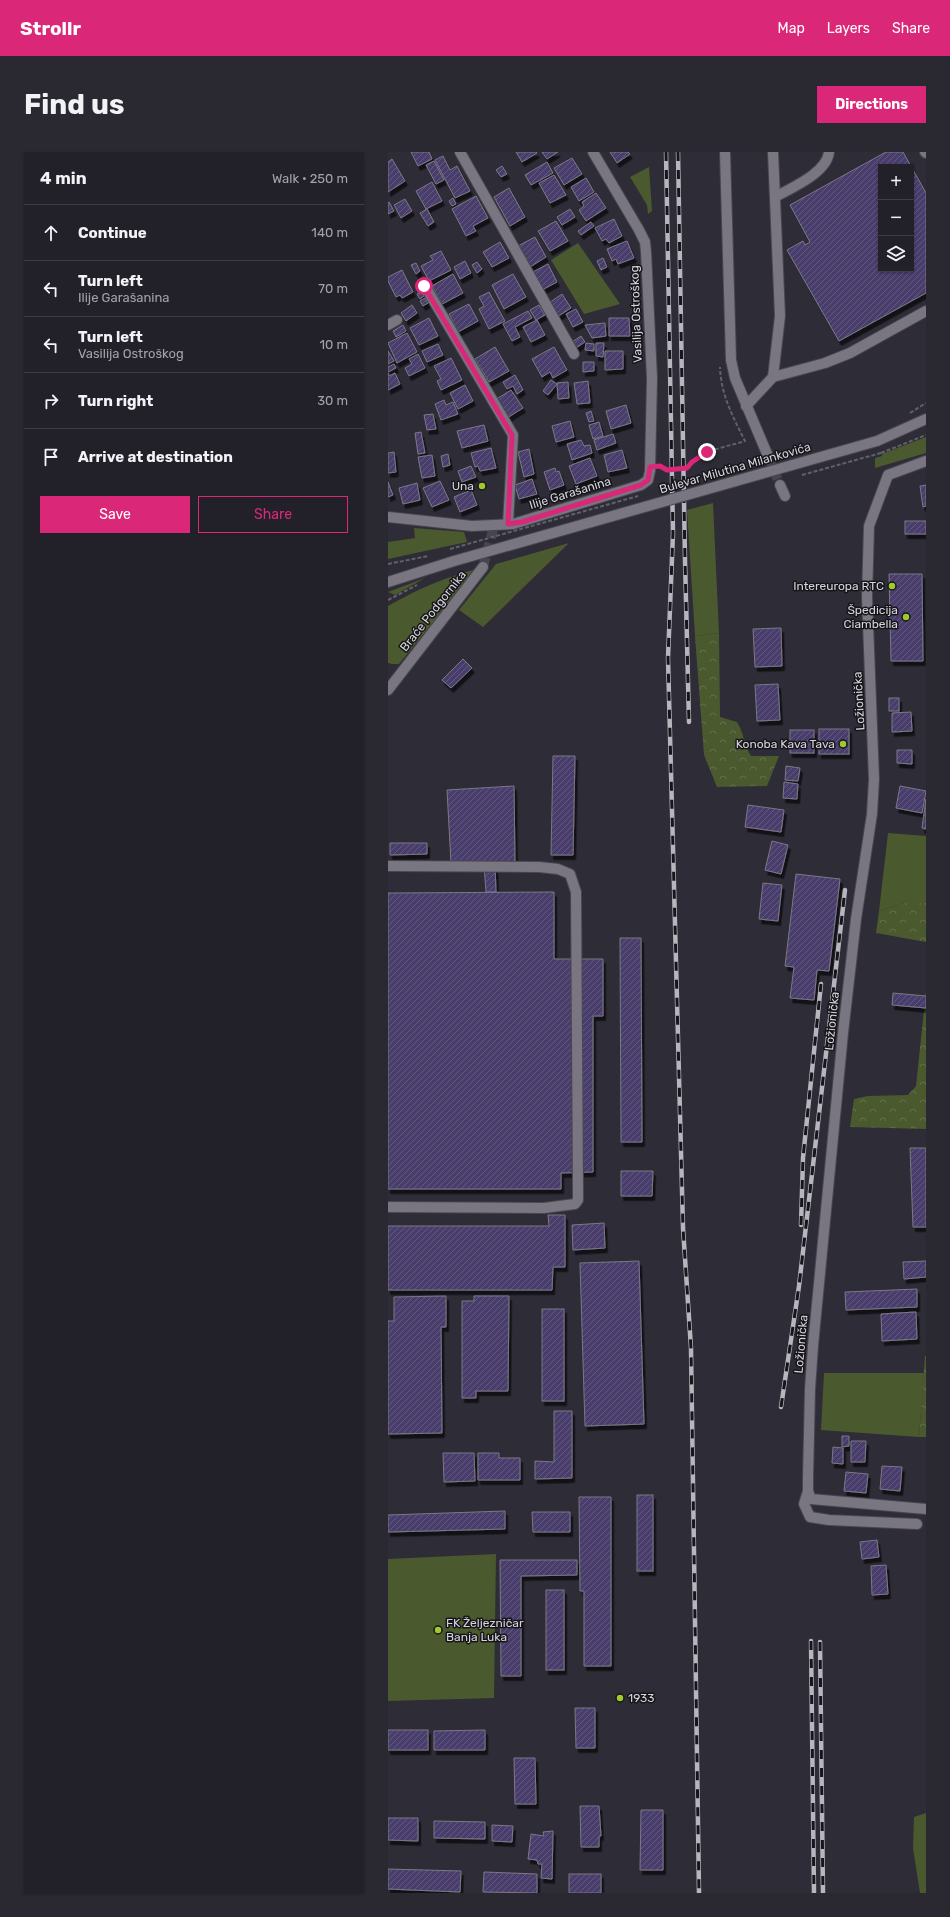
<!DOCTYPE html>
<meta charset="utf-8">
<style>
:root{--surface:#222129;--page:#2a2931;--text:#f1f3f6;--muted:#a2a3a8;--line:#3f3e46;--accent:#db2777}
body{margin:0;font-family:Rubik,sans-serif;background:var(--page);color:var(--text)}
.controls{position:absolute;right:12px;top:12px;display:grid;overflow:hidden;border-radius:0px;box-shadow:0 1px 3px #0004}
.controls button{width:36px;height:36px;display:grid;place-items:center;padding:0;border:0;border-bottom:1px solid var(--line);background:var(--surface);color:var(--text);font:20px sans-serif}
.stop{position:absolute;width:12px;height:12px;margin:-9px;border:3px solid #db2777;border-radius:50%;background:#fff}
.stop.end{background:#db2777;border-color:#fff;box-shadow:0 1px 4px #0008}
.list{margin:0;padding:0;list-style:none}
h2{display:flex;justify-content:space-between;align-items:center;height:52px;margin:0;padding:0 16px;font-size:17px}
h2 small{font-size:13px;font-weight:400;color:var(--muted)}
.list li{display:grid;grid-template-columns:26px 1fr auto;gap:12px;align-items:center;box-sizing:border-box;height:56px;padding:0 16px;border-top:1px solid var(--line)}
.list b{display:block;font-size:15px;white-space:nowrap}
.list p{margin:0;font-size:13px;white-space:nowrap;color:var(--muted)}
.list em{font-size:13px;font-style:normal;color:var(--muted)}
.actions{display:flex;gap:8px;padding:12px 16px}
.actions a{flex:1;padding:9px 0;border:1px solid var(--accent);border-radius:0px;text-align:center;font-size:14px;color:var(--accent)}
.actions .main{background:var(--accent);color:#fff}
.icon{flex:none;width:22px;height:22px;fill:none;stroke:currentColor;stroke-width:2;stroke-linecap:round;stroke-linejoin:round}
.map{position:relative;flex:none;width:538px;height:1741px;overflow:hidden;border-radius:0px}
header{display:flex;align-items:center;gap:24px;box-sizing:border-box;height:56px;padding:0 20px;background:var(--accent);color:#fff}
header strong{font-size:19px}
nav{display:flex;gap:22px;margin-inline-start:auto;font-size:14px}
.intro{display:flex;align-items:center;justify-content:space-between;box-sizing:border-box;height:96px;padding:0 24px}
h1{margin:0;font-size:28px}
.button{padding:10px 18px;border-radius:0px;background:var(--accent);color:#fff;font-size:14px;font-weight:700}
main{display:flex;gap:24px;padding:0 24px}
aside{flex:1;background:var(--surface);border-radius:0px;box-shadow:0 1px 3px #0004}
.map>svg:first-child{display:block}
.green{fill:#4b592e}
.forest{fill:url(#forest-crowns)}
.building{fill:url(#building-hatch);stroke:#7b7985;fill-rule:evenodd;filter:url(#shadow)}
.lines{fill:none;stroke-linecap:round;stroke-linejoin:round}
.minor-tunnel{stroke:#474550;stroke-width:10;stroke-dasharray:10 5;stroke-linecap:butt}
.minor-casing{stroke:#48474f;stroke-width:12}
.path{stroke:#62616a;stroke-width:2;stroke-dasharray:4 2;stroke-linecap:butt}
.minor{stroke:#797682;stroke-width:10}
.rail-casing{stroke:#b7b6be;stroke-width:4.5}
.rail{stroke:#16151a;stroke-width:3;stroke-dasharray:9;stroke-linecap:butt}
.minor-bridge-casing{stroke:#48474f;stroke-width:12;stroke-linecap:butt}
.path-bridge{stroke:#62616a;stroke-width:2;stroke-dasharray:4 2;stroke-linecap:butt}
.minor-bridge{stroke:#797682;stroke-width:10}
.route{stroke:#db2777;stroke-width:5}
.poi-dot{fill:#a0ca2c;stroke:#16151a;stroke-width:1.5}
.labels{text-anchor:middle;dominant-baseline:central;stroke-width:3;stroke-linejoin:round;paint-order:stroke}
.street-label{font-size:12px;fill:#d5d4db;stroke:#16151a}
.poi-label{font-size:12px;fill:#d5d4db;stroke:#16151a;text-anchor:end}
</style>
<header>
<strong>Strollr</strong>
<nav><a>Map</a><a>Layers</a><a>Share</a></nav>
</header>
<div class="intro"><h1>Find us</h1><a class="button">Directions</a></div>
<main>
<aside>
<h2>4 min<small>Walk · 250 m</small></h2>
<ul class="list">
<li><svg class="icon" aria-label="ahead" viewBox="0 0 24 24"><path d="M12 20V5M6 11l6-6 6 6"/></svg><div><b>Continue</b></div><em>140 m</em></li>
<li><svg class="icon" aria-label="left" viewBox="0 0 24 24"><path d="M17 20v-9H6M10 6l-5 5 5 5"/></svg><div><b>Turn left</b><p>Ilije Garašanina</p></div><em>70 m</em></li>
<li><svg class="icon" aria-label="left" viewBox="0 0 24 24"><path d="M17 20v-9H6M10 6l-5 5 5 5"/></svg><div><b>Turn left</b><p>Vasilija Ostroškog</p></div><em>10 m</em></li>
<li><svg class="icon" aria-label="right" viewBox="0 0 24 24"><path d="M7 20v-9h11M14 6l5 5-5 5"/></svg><div><b>Turn right</b></div><em>30 m</em></li>
<li><svg class="icon" aria-label="arrive" viewBox="0 0 24 24"><path d="M6 21V4h12l-3 4 3 4H6"/></svg><div><b>Arrive at destination</b></div></li>
</ul>
<div class="actions"><a class="main">Save</a><a>Share</a></div>
</aside>
<div class="map">
<svg width="538" height="1741" viewBox="0 0 538 1741">
<defs>
<pattern id="forest-crowns" width="20" height="18" patternUnits="userSpaceOnUse"><rect width="20" height="18" fill="#4b592e"/><path d="M2 6a3 3 0 1 1 6 0M12 15a3 3 0 1 1 6 0" fill="none" stroke="#64704c"/></pattern>
<pattern id="building-hatch" width="6" height="6" patternUnits="userSpaceOnUse"><rect width="6" height="6" fill="#493d6c"/><path d="M-1 1l2-2M0 6l6-6M5 7l2-2" fill="none" stroke="#625880"/></pattern>
<filter id="shadow"><feDropShadow dx="2.5" dy="4.5" stdDeviation="0" flood-color="#0009"/></filter>
</defs>
<rect width="100%" height="100%" fill="#2e2c37"/>
<g class="green">
<path d="M 261,15 L 264,59 L 260,62 L 259,53 L 242,25 Z"/>
<path d="M 190,91 L 232,152 L 196,162 L 163,108 Z"/>
<path d="M 538,285 L 538,301 L 487,316 L 487,306 L 494,304 L 494,302 Z"/>
<path d="M 325,351 L 331,481 L 307,484 L 299,358 Z"/>
<path d="M 26,376 L 76,380 L 79,390 L 0,407 L 0,390 L 27,386 Z"/>
<path d="M 181,391 L 95,475 L 71,458 L 108,412 Z"/>
<path d="M 89,417 L 11,512 L 4,512 L 0,511 L 0,454 C 28,438 57,425 89,417 Z"/>
<path d="M 37,426 L 7,443 L 0,440 Z"/>
<path d="M 500,681 L 538,684 L 538,751 L 516,751 L 491,759 Z"/>
<path d="M 436,1221 L 536,1221 L 531,1285 L 433,1278 Z"/>
<path d="M 108,1402 L 106,1546 L 0,1549 L 0,1407 Z"/>
<path d="M 538,1661 L 538,1741 L 532,1741 L 525,1696 L 526,1665 Z"/>
</g>
<g class="forest">
<path d="M 331,481 L 332,565 L 349,570 C 356,581 356,593 363,604 L 391,604 L 379,634 L 329,635 L 316,603 L 307,484 Z"/>
<path d="M 516,751 L 538,751 L 538,790 L 488,781 L 491,759 Z"/>
<path d="M 538,839 L 538,977 L 462,975 L 466,947 L 480,944 L 520,943 L 528,934 Z"/>
<path d="M 537,1204 L 538,1204 L 538,1285 L 531,1285 Z"/>
</g>
<g class="building">
<path d="M 23,0 L 41,0 L 44,7 L 30,14 Z"/>
<path d="M 128,0 L 148,0 L 149,1 L 134,10 Z"/>
<path d="M 154,0 L 170,0 L 159,7 Z"/>
<path d="M 222,0 L 240,0 L 242,2 L 229,11 Z"/>
<path d="M 498,0 L 515,0 L 538,41 L 538,141 L 451,189 L 399,98 L 415,89 L 417,93 L 422,90 L 402,53 ZM 493,15 L 523,15 L 523,117 L 493,117 Z"/>
<path d="M 55,4 L 62,18 L 69,14 L 82,39 L 67,46 L 47,8 Z"/>
<path d="M 184,6 L 194,22 L 176,33 L 166,16 Z"/>
<path d="M 4,7 L 17,29 L 0,40 L 0,10 Z"/>
<path d="M 46,9 L 56,28 L 48,32 L 38,13 Z"/>
<path d="M 159,10 L 165,21 L 143,33 L 137,23 Z"/>
<path d="M 114,14 L 119,22 L 113,25 L 108,18 Z"/>
<path d="M 166,23 L 178,43 L 162,51 L 151,31 Z"/>
<path d="M 198,26 L 206,40 L 191,49 L 183,35 Z"/>
<path d="M 44,30 L 54,49 L 38,57 L 28,39 Z"/>
<path d="M 121,36 L 137,65 L 122,74 L 106,45 Z"/>
<path d="M 208,41 L 218,56 L 198,69 L 191,58 L 196,54 L 194,50 Z"/>
<path d="M 88,44 L 100,66 L 85,74 L 88,79 L 78,84 L 64,57 Z"/>
<path d="M 65,46 L 68,52 L 64,54 L 61,49 Z"/>
<path d="M 17,47 L 24,59 L 13,66 L 6,53 Z"/>
<path d="M 1,50 L 6,59 L 0,62 L 0,51 Z"/>
<path d="M 39,57 L 46,70 L 40,74 L 32,61 Z"/>
<path d="M 182,57 L 187,65 L 174,73 L 169,65 Z"/>
<path d="M 226,67 L 234,84 L 221,91 L 218,87 L 214,89 L 207,76 Z"/>
<path d="M 168,69 L 180,89 L 162,99 L 150,79 Z"/>
<path d="M 203,70 L 206,74 L 193,83 L 190,79 Z"/>
<path d="M 147,85 L 158,105 L 142,115 L 130,94 Z"/>
<path d="M 239,89 L 246,106 L 230,112 L 228,107 L 224,109 L 219,97 Z"/>
<path d="M 112,90 L 121,106 L 104,115 L 95,100 Z"/>
<path d="M 53,99 L 63,118 L 41,129 L 33,114 L 45,108 L 42,104 Z"/>
<path d="M 215,106 L 219,115 L 213,118 L 209,109 Z"/>
<path d="M 77,109 L 83,121 L 72,127 L 66,115 Z"/>
<path d="M 89,110 L 94,117 L 89,121 L 84,113 Z"/>
<path d="M 28,111 L 32,119 L 28,122 L 23,113 Z"/>
<path d="M 160,112 L 169,130 L 154,138 L 145,120 Z"/>
<path d="M 14,118 L 25,140 L 14,146 L 12,143 L 8,145 L 0,129 L 0,125 Z"/>
<path d="M 65,122 L 75,141 L 54,152 L 44,134 Z"/>
<path d="M 125,122 L 138,145 L 116,157 L 104,133 Z"/>
<path d="M 33,140 L 36,144 L 32,147 L 29,142 Z"/>
<path d="M 101,140 L 117,169 L 101,177 L 91,157 L 96,154 L 91,145 Z"/>
<path d="M 174,142 L 183,156 L 169,165 L 161,151 Z"/>
<path d="M 37,146 L 40,151 L 35,154 L 32,149 Z"/>
<path d="M 81,152 L 90,169 L 70,180 L 61,162 Z"/>
<path d="M 24,153 L 29,161 L 18,169 L 13,161 Z"/>
<path d="M 151,153 L 157,163 L 148,168 L 142,158 Z"/>
<path d="M 188,157 L 195,170 L 185,175 L 178,162 Z"/>
<path d="M 140,159 L 144,166 L 127,175 L 132,185 L 124,189 L 115,172 Z"/>
<path d="M 41,166 L 50,184 L 31,193 L 22,176 Z"/>
<path d="M 221,166 L 241,166 L 242,184 L 221,184 Z"/>
<path d="M 149,168 L 157,183 L 143,190 L 135,175 Z"/>
<path d="M 217,171 L 218,184 L 204,186 L 197,173 Z"/>
<path d="M 15,173 L 18,179 L 8,185 L 5,179 Z"/>
<path d="M 19,181 L 29,200 L 9,211 L 0,191 Z"/>
<path d="M 193,184 L 197,190 L 188,196 L 184,190 Z"/>
<path d="M 198,191 L 206,192 L 206,199 L 197,198 Z"/>
<path d="M 208,191 L 216,191 L 215,205 L 208,204 Z"/>
<path d="M 50,192 L 55,203 L 39,210 L 34,199 Z"/>
<path d="M 107,195 L 121,219 L 101,230 L 87,207 Z"/>
<path d="M 166,195 L 179,218 L 165,226 L 162,220 L 154,225 L 144,207 Z"/>
<path d="M 0,199 L 6,209 L 0,212 Z"/>
<path d="M 217,199 L 235,199 L 235,217 L 217,218 Z"/>
<path d="M 30,202 L 37,216 L 21,224 L 17,216 L 24,212 L 21,207 Z"/>
<path d="M 63,206 L 74,228 L 53,238 L 49,229 L 53,227 L 46,214 Z"/>
<path d="M 195,210 L 206,210 L 206,219 L 195,220 Z"/>
<path d="M 6,212 L 8,216 L 0,220 L 0,215 Z"/>
<path d="M 0,221 L 1,224 L 7,221 L 12,232 L 0,238 Z"/>
<path d="M 127,223 L 135,238 L 129,242 L 125,234 L 119,237 L 115,230 Z"/>
<path d="M 163,228 L 169,232 L 160,243 L 155,239 Z"/>
<path d="M 200,229 L 202,251 L 189,252 L 186,231 Z"/>
<path d="M 180,230 L 181,246 L 170,247 L 169,231 Z"/>
<path d="M 77,233 L 85,249 L 70,257 L 62,241 Z"/>
<path d="M 123,238 L 135,256 L 119,266 L 107,248 Z"/>
<path d="M 56,248 L 58,253 L 65,250 L 70,262 L 53,268 L 47,252 Z"/>
<path d="M 238,253 L 243,271 L 223,277 L 218,259 Z"/>
<path d="M 203,259 L 206,269 L 201,270 L 198,261 Z"/>
<path d="M 45,262 L 48,277 L 39,278 L 36,263 Z"/>
<path d="M 182,269 L 186,285 L 168,290 L 164,274 Z"/>
<path d="M 211,270 L 215,284 L 205,287 L 201,273 Z"/>
<path d="M 96,273 L 100,289 L 74,296 L 69,279 Z"/>
<path d="M 33,280 L 37,301 L 30,302 L 27,281 Z"/>
<path d="M 225,282 L 228,291 L 209,298 L 206,288 Z"/>
<path d="M 193,288 L 196,294 L 202,293 L 204,301 L 184,308 L 179,292 Z"/>
<path d="M 103,296 L 108,316 L 92,319 L 90,314 L 87,315 L 83,301 Z"/>
<path d="M 141,297 L 146,322 L 136,325 L 130,300 Z"/>
<path d="M 234,298 L 239,316 L 220,320 L 216,303 Z"/>
<path d="M 6,300 L 8,320 L 0,321 L 0,301 Z"/>
<path d="M 60,302 L 62,313 L 55,315 L 53,304 Z"/>
<path d="M 44,303 L 47,324 L 34,326 L 30,305 Z"/>
<path d="M 202,306 L 209,324 L 188,332 L 181,314 Z"/>
<path d="M 83,314 L 88,325 L 74,330 L 70,319 Z"/>
<path d="M 167,316 L 168,320 L 171,319 L 176,333 L 162,338 L 156,320 Z"/>
<path d="M 144,327 L 149,342 L 131,347 L 127,333 Z"/>
<path d="M 52,329 L 61,348 L 44,355 L 35,336 Z"/>
<path d="M 0,330 L 5,343 L 0,345 Z"/>
<path d="M 29,331 L 32,348 L 15,352 L 11,336 Z"/>
<path d="M 538,333 L 538,354 L 535,355 L 532,334 Z"/>
<path d="M 83,338 L 89,353 L 72,360 L 66,345 Z"/>
<rect x="517" y="369" width="21" height="13"/>
<path d="M 501,422 L 534,422 L 535,509 L 503,509 Z"/>
<path d="M 393,476 L 394,514 L 367,515 L 365,477 Z"/>
<path d="M 75,507 L 84,516 L 63,536 L 54,528 Z"/>
<path d="M 390,532 L 392,568 L 369,569 L 367,533 Z"/>
<rect x="501" y="546" width="10" height="13"/>
<path d="M 523,560 L 524,579 L 504,580 L 504,561 Z"/>
<rect x="431" y="577" width="30" height="25"/>
<rect x="402" y="578" width="24" height="23"/>
<path d="M 509,598 L 524,598 L 524,612 L 509,611 Z"/>
<path d="M 165,604 L 187,604 L 185,703 L 163,703 Z"/>
<path d="M 398,614 L 412,616 L 410,629 L 397,628 Z"/>
<path d="M 396,630 L 410,632 L 409,647 L 395,646 Z"/>
<path d="M 126,634 L 127,711 L 63,711 L 59,638 Z"/>
<path d="M 512,634 L 538,639 L 534,661 L 508,656 Z"/>
<path d="M 538,647 L 538,677 L 534,676 Z"/>
<path d="M 360,653 L 396,658 L 393,680 L 357,675 Z"/>
<path d="M 384,689 L 400,693 L 393,722 L 377,718 Z"/>
<path d="M 2,691 L 39,691 L 39,702 L 2,703 Z"/>
<path d="M 107,712 L 108,740 L 98,740 L 96,713 Z"/>
<path d="M 408,722 L 452,727 L 441,819 L 429,818 L 426,848 L 402,846 L 406,815 L 397,814 Z"/>
<path d="M 375,731 L 394,733 L 390,769 L 371,767 Z"/>
<path d="M 166,740 L 166,807 L 215,807 L 215,864 L 205,864 L 205,1020 L 173,1021 L 173,1037 L 0,1037 L 0,741 Z"/>
<path d="M 232,786 L 253,786 L 254,990 L 233,990 Z"/>
<path d="M 505,841 L 538,844 L 538,856 L 504,853 Z"/>
<path d="M 522,996 L 538,996 L 538,1075 L 525,1075 Z"/>
<path d="M 233,1019 L 265,1019 L 264,1044 L 233,1044 Z"/>
<path d="M 160,1063 L 177,1063 L 177,1115 L 165,1115 L 164,1138 L 0,1138 L 0,1074 L 161,1074 Z"/>
<path d="M 216,1071 L 217,1096 L 185,1098 L 184,1073 Z"/>
<path d="M 251,1109 L 256,1272 L 197,1274 L 192,1111 Z"/>
<path d="M 538,1109 L 538,1125 L 516,1127 L 515,1110 Z"/>
<path d="M 529,1137 L 529,1155 L 458,1158 L 457,1140 Z"/>
<path d="M 58,1144 L 58,1175 L 53,1175 L 54,1281 L 0,1282 L 0,1169 L 6,1169 L 6,1145 Z"/>
<path d="M 86,1144 L 121,1144 L 120,1239 L 88,1239 L 88,1246 L 74,1246 L 74,1149 L 86,1149 Z"/>
<rect x="154" y="1157" width="22" height="92"/>
<path d="M 528,1160 L 529,1187 L 494,1189 L 493,1162 Z"/>
<path d="M 166,1259 L 184,1259 L 184,1326 L 147,1327 L 147,1309 L 166,1310 Z"/>
<path d="M 454,1284 L 461,1284 L 461,1294 L 454,1295 Z"/>
<path d="M 463,1289 L 478,1289 L 477,1310 L 463,1310 Z"/>
<path d="M 445,1295 L 455,1296 L 455,1312 L 444,1311 Z"/>
<path d="M 55,1301 L 86,1301 L 87,1329 L 56,1330 Z"/>
<path d="M 90,1301 L 111,1301 L 111,1306 L 132,1306 L 132,1328 L 90,1328 Z"/>
<path d="M 494,1314 L 514,1315 L 512,1339 L 492,1337 Z"/>
<path d="M 458,1320 L 480,1322 L 478,1341 L 456,1339 Z"/>
<rect x="249" y="1343" width="16" height="76"/>
<path d="M 191,1345 L 223,1345 L 223,1514 L 196,1514 L 196,1439 L 192,1439 Z"/>
<path d="M 117,1359 L 117,1377 L 0,1380 L 0,1363 Z"/>
<path d="M 144,1360 L 182,1360 L 182,1380 L 145,1380 Z"/>
<path d="M 489,1388 L 491,1405 L 474,1407 L 472,1390 Z"/>
<path d="M 112,1408 L 189,1408 L 189,1423 L 133,1424 L 133,1524 L 113,1524 Z"/>
<path d="M 498,1413 L 500,1442 L 484,1443 L 483,1414 Z"/>
<rect x="158" y="1438" width="18" height="80"/>
<path d="M 187,1556 L 207,1556 L 207,1596 L 188,1596 Z"/>
<rect x="0" y="1578" width="40" height="20"/>
<path d="M 97,1578 L 97,1598 L 46,1598 L 46,1579 Z"/>
<path d="M 126,1606 L 147,1606 L 148,1652 L 127,1652 Z"/>
<path d="M 192,1654 L 211,1654 L 213,1684 L 211,1684 L 211,1695 L 193,1695 Z"/>
<path d="M 253,1658 L 275,1658 L 275,1718 L 252,1718 Z"/>
<path d="M 0,1666 L 30,1666 L 30,1689 L 0,1688 Z"/>
<path d="M 46,1669 L 97,1670 L 97,1687 L 46,1686 Z"/>
<path d="M 104,1673 L 125,1674 L 124,1690 L 104,1689 Z"/>
<path d="M 165,1679 L 164,1727 L 153,1726 L 154,1712 L 150,1712 L 149,1708 L 140,1707 L 143,1682 L 156,1684 L 155,1680 Z"/>
<path d="M 0,1717 L 73,1719 L 72,1740 L 0,1737 Z"/>
<path d="M 96,1720 L 149,1722 L 149,1741 L 95,1740 Z"/>
<rect x="181" y="1722" width="32" height="19"/>
</g>
<g class="lines">
<g class="minor-tunnel">
<path d="M 380,304 L 392,333"/>
<path d="M 95,415 L 106,374"/>
</g>
<g class="minor-casing">
<g id="minor">
<path d="M 72,0 L 186,202"/>
<path d="M 337,0 L 343,208 L 347,226 L 380,304"/>
<path d="M 385,0 L 392,164 L 385,225"/>
<path d="M 537,0 L 538,1"/>
<path d="M 387,45 C 403,36 439,21 441,0"/>
<path d="M 37,134 L 125,283 L 120,372"/>
<path d="M 0,173 L 9,168"/>
<path d="M 358,254 L 385,225 L 437,211 L 462,201 L 538,159"/>
<path d="M 489,289 L 538,267"/>
<path d="M 538,309 L 500,323 L 481,374 L 479,445 L 486,627 L 484,662 L 468,767 L 455,881 L 425,1194 L 422,1237 L 420,1326 L 420,1339 L 423,1347 L 538,1357"/>
<path d="M 392,333 L 397,344"/>
<path d="M 0,365 L 84,374 L 125,372 L 253,333 L 260,328 L 262,319 L 264,226 L 258,100 L 257,90 L 251,78 L 205,0"/>
<path d="M 0,430 L 66,409"/>
<path d="M 0,538 L 95,415"/>
<path d="M 0,714 L 151,715 L 170,717 L 182,722 L 188,740 L 190,1038 L 190,1048 L 187,1052 L 156,1056 L 0,1055"/>
<path d="M 420,1339 L 416,1352 L 422,1365 L 441,1368 L 529,1372"/>
</g>
</g>
<g class="path">
<path d="M 522,261 L 538,251"/>
<path d="M 493,301 L 538,283"/>
<path d="M 273,315 C 297,326 303,306 321,300 C 332,295 345,293 357,289 C 345,265 333,243 332,215"/>
<path d="M 0,412 L 40,404"/>
<path d="M 0,448 L 29,433"/>
</g>
<use href="#minor" class="minor"/>
<g class="rail-casing">
<g id="rail">
<path d="M 278,0 L 285,381 L 280,506 L 295,1076 L 303,1196 L 311,1741"/>
<path d="M 290,0 L 297,408 L 301,570"/>
<path d="M 413,1073 L 415,1006 L 433,832"/>
<path d="M 393,1255 L 411,1134 L 457,738"/>
<path d="M 423,1489 L 426,1741"/>
<path d="M 432,1490 L 435,1741"/>
</g>
</g>
<use href="#rail" class="rail"/>
<g class="minor-bridge-casing">
<path id="minor-bridge" d="M 66,409 L 489,289"/>
</g>
<g class="path-bridge">
<path d="M 414,323 L 493,301"/>
<path d="M 62,397 L 250,344"/>
</g>
<use href="#minor-bridge" class="minor-bridge"/>
</g>
<g class="lines">
<path class="route" d="M 36,134 L 124,283 L 120,372 L 134,370 L 253,333 L 260,328 L 262,315 L 272,314 L 279,318 L 299,316 L 304,310 L 319,300"/>
</g>
<g class="poi-dot">
<circle cx="94" cy="334" r="4"/>
<circle cx="504" cy="434" r="4"/>
<circle cx="518" cy="465" r="4"/>
<circle cx="455" cy="592" r="4"/>
<circle cx="50" cy="1478" r="4"/>
<circle cx="232" cy="1546" r="4"/>
</g>
<g class="labels">
<g class="street-label">
<text transform="translate(248 162) rotate(-92)">Vasilija Ostroškog</text>
<text transform="translate(347 316) rotate(-16)">Bulevar Milutina Milankovića</text>
<text transform="translate(182 341) rotate(-17)">Ilije Garašanina</text>
<text transform="translate(45 459) rotate(-52)">Braće Podgornika</text>
<text transform="translate(471 549) rotate(-93)">Ložionička</text>
<text transform="translate(444 869) rotate(-84)">Ložionička</text>
<text transform="translate(413 1192) rotate(-85)">Ložionička</text>
</g>
<g class="poi-label">
<text x="86" y="334">Una</text>
<text x="496" y="434">Intereuropa RTC</text>
<text x="510" y="458">Špedicija<tspan x="510" dy="14">Ciambella</tspan></text>
<text x="447" y="592">Konoba Kava Tava</text>
<text x="58" y="1471" text-anchor="start">FK Željezničar<tspan x="58" dy="14">Banja Luka</tspan></text>
<text x="240" y="1546" text-anchor="start">1933</text>
</g>
</g>
</svg>
<div class="controls">
<button>+</button>
<button>−</button>
<button><svg class="icon" aria-label="layers" viewBox="0 0 24 24"><path d="M12 4l9 5-9 5-9-5zM3 14l9 5 9-5"/></svg></button>
</div>
<div class="stop" style="left:36px;top:134px"></div>
<div class="stop end" style="left:319px;top:300px"></div>
</div>
</main>
